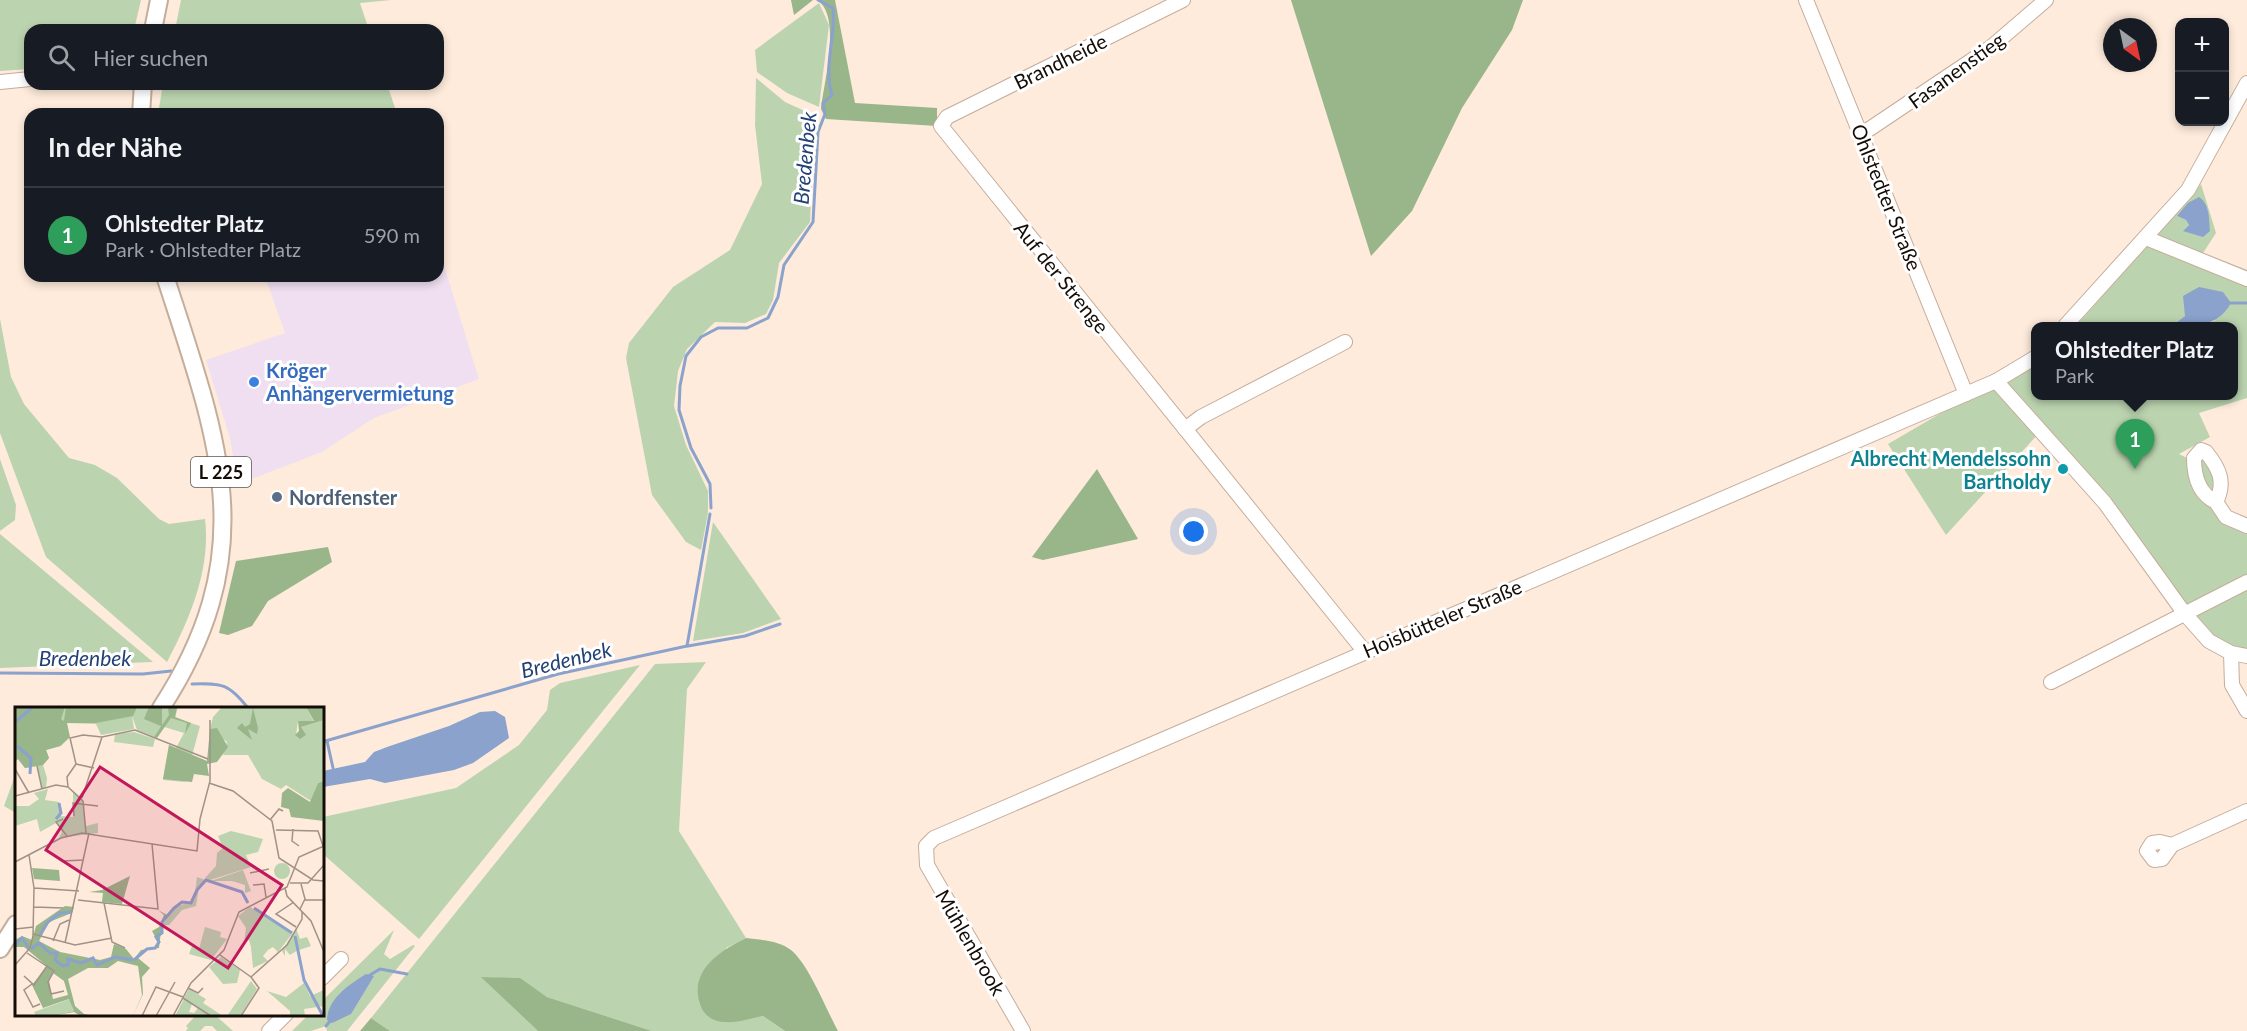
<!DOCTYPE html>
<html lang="de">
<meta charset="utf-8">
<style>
:root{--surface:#171b24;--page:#20242c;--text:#f1f3f6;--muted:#9ea1a6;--line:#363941;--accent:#307845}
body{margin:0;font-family:Lato,sans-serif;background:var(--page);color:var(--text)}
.controls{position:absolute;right:18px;top:18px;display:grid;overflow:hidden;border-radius:12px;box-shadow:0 3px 9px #0003}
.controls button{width:54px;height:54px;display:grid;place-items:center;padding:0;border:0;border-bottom:2px solid var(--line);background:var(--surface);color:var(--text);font:30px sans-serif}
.compass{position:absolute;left:2103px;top:18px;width:54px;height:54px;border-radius:50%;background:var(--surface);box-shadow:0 3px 9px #0003;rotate:147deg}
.you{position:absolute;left:1194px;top:532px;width:21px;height:21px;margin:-15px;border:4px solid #fff;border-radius:50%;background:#1a73e8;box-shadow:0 0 0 9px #1a73e833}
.badge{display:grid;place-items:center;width:39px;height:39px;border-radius:50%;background:var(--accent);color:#fff;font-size:20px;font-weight:700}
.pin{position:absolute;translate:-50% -50px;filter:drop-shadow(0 2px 3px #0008)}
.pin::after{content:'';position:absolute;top:32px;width:21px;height:18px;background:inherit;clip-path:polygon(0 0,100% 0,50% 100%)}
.popup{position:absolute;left:2031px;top:322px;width:207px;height:78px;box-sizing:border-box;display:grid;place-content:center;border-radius:12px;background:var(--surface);filter:drop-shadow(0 2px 4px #0005);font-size:20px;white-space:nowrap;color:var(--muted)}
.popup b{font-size:22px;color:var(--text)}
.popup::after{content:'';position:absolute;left:50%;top:100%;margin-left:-12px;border:12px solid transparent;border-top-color:var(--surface)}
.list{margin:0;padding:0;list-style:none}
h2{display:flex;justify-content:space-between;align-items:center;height:78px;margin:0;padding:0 24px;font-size:26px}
h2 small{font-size:20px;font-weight:400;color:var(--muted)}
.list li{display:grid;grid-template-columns:39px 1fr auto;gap:18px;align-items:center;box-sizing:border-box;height:96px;padding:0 24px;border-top:2px solid var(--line)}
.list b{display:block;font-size:22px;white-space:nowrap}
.list p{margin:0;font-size:20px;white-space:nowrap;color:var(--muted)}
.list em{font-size:20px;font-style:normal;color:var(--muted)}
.icon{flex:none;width:33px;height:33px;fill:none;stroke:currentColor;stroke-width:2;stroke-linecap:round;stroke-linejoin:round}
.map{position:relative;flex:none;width:2247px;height:1031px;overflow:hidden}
.search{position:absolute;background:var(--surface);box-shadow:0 3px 9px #0003;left:24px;top:24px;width:420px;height:66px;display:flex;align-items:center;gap:15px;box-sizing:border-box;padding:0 21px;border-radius:18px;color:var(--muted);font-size:22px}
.panel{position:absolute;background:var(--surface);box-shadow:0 3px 9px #0003;left:24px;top:108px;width:420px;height:174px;border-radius:18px}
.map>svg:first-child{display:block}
.commercial{fill:#efdff1}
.green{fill:#bbd4af;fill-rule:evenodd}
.forest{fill:#99b58a}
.water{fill:#8aa2cc}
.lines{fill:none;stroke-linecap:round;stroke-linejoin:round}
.stream{stroke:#8aa2cc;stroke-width:3}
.minor-casing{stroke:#c5ad9b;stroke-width:16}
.major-casing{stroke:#c5ad9b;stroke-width:20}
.minor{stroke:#fff;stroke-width:14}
.major{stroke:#fff;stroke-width:16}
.shop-dot{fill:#3f7fe0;stroke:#fff;stroke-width:2}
.culture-dot{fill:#0f9aa8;stroke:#fff;stroke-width:2}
.service-dot{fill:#5c6f8a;stroke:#fff;stroke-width:2}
.labels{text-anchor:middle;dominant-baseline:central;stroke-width:6;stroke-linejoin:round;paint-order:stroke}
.shield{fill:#fff;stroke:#5a5551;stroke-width:1.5}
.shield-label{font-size:18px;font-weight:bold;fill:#140c06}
.street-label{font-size:20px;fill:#140c06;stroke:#fff}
.shop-label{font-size:20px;font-weight:bold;fill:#366cbe;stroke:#fff;text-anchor:start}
.culture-label{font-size:20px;font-weight:bold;fill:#0d838f;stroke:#fff;text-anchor:end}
.service-label{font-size:20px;font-weight:bold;fill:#4e5e75;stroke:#fff;text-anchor:start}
.water-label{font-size:21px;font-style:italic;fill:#234176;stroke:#fff}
.inset-river{fill:none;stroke:#8aa2cc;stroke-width:3}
.inset-road{fill:none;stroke:#a09286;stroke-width:1.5}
.view{fill:#c2185b;fill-opacity:0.15;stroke:#c2185b;stroke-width:3}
.inset-edge{fill:none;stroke:#140c06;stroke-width:3}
</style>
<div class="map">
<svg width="2247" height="1031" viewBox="0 0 2247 1031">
<rect width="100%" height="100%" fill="#feebdb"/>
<path class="commercial" d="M 438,246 L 479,379 L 374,418 L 322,452 L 238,484 L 230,438 L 206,360 L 285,333 L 267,282 L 283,276 L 438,276 Z"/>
<g class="green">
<path d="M 0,0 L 141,0 L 134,30 L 30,30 L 30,69 L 0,71 Z"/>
<path d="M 181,0 L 391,0 L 360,3 L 369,30 L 175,30 Z"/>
<path d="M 819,3 L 829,25 L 819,107 L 787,93 L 757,72 L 755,50 Z"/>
<path d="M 756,78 L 785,102 L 818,117 L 814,131 L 810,222 L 779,263 L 773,300 L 766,314 L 745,323 L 715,322 L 687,349 L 678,371 L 674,406 L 686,445 L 708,491 L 708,513 L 701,550 L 686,542 L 652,495 L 626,358 L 629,343 L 673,287 L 730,250 L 762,184 L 755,125 Z"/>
<path d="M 163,84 L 387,84 L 397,114 L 158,114 Z"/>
<path d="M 2201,184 L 2216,233 L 2203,253 L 2247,270 L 2247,398 L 2199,413 L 2210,437 L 2179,454 L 2193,461 L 2194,458 L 2212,458 L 2217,502 L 2247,526 L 2247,656 L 2209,641 L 2040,432 L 1946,535 L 1888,444 L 1996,381 L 2036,364 L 2036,396 L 2145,396 L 2152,398 L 2157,396 L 2234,396 L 2234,326 L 2200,326 L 2216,320 L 2185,316 L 2172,326 L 2076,326 ZM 2208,212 L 2184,230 L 2189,225 L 2186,220 L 2177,216 Z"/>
<path d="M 0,319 L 11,377 L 24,404 L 69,458 L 95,465 L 117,478 L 159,519 L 169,524 L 205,519 C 211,569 190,619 167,662 L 46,557 L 0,433 Z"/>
<path d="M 0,459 L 16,505 L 15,520 L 0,531 Z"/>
<path d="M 713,522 L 781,619 L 743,633 L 693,641 Z"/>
<path d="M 0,534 L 153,662 L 0,668 Z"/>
<path d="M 706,662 L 687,689 L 679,831 L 746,938 L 726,948 L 725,1022 L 763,1016 L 785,1031 L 652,1031 L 547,997 L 520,979 L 482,977 L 538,1031 L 390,1031 L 371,1018 L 655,664 Z"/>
<path d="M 640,665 L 419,939 L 323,854 L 323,817 L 456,788 L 519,745 L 547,710 L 550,690 L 560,683 Z"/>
<path d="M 16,773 L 16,813 L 4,806 Z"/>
<path d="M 394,930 L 384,954 L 390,959 L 413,945 L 415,946 L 347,1031 L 327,1031 L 326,1026 L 311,1031 L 292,1031 L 308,1015 L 322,1014 L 323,1000 Z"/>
<path d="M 197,1014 L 215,1015 L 233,1031 L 217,1031 L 212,1026 L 205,1026 L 200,1031 L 186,1031 L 188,1028 L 186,1026 Z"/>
</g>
<g class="forest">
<path d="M 791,0 L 813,0 L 794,15 Z"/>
<path d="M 817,0 L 835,0 L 855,103 L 937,108 L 937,126 L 826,119 L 821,109 C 824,83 842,15 817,0 Z"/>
<path d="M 1291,0 L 1523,0 L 1512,30 L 1462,108 L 1412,211 L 1371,256 Z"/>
<path d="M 1097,469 L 1138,539 L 1043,560 L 1032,557 Z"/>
<path d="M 328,547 L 332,562 L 268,601 L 252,626 L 228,635 L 219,633 L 236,561 Z"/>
<path d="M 746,938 C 760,940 779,940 791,950 C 809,965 826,1009 838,1031 L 785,1031 L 763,1016 C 751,1018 738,1023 726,1022 C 716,1022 707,1018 702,1009 C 686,974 717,952 746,938 Z"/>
<path d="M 481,977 L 520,978 L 547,997 L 652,1031 L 538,1031 Z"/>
<path d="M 371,1018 L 390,1031 L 360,1031 Z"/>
</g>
<g class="water">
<path d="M 2199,197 C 2210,204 2209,220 2210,231 L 2203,237 L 2183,231 L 2189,225 L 2186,220 L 2177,216 L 2188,203 Z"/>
<path d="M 2199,287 L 2223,292 L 2231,303 C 2218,326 2197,327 2172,326 L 2185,316 L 2183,296 Z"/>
<path d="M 495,711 L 505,717 L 509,738 L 473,763 L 454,770 L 385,783 L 370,779 L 323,787 L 323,771 L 365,762 L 374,752 L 387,747 L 449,726 L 480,712 Z"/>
<path d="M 366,974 L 374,976 L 351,1014 L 332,1023 L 327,1020 C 328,998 349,985 366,974 Z"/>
</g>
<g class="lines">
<g class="stream">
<path d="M 2231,303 L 2247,303"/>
<path d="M 711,508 L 710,484 L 691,448 L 679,410 L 680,386 L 686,356 L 701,337 L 718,328 L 747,328 L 768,318 L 778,297 L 784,265 L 813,222 L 818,132 L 825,114 L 823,103 L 832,95 C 823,66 836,38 833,8 L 818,0"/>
<path d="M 688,646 L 745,636 L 780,624"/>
<path d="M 0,673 L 143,674 L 171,671"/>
<path d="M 192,684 C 223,683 229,684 248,708"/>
<path d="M 327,741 L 333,768"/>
<path d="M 322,742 L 558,674 L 687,646 L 710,514"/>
<path d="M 370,975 L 380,969 L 407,974"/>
<path d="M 326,1026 L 330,1021"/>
</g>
<g class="minor-casing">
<g id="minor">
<path d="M 1183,0 L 947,117 L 941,126 L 1365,652"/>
<path d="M 1806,0 L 1966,394"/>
<path d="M 0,82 L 30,79"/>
<path d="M 1862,134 L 1990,48 L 2046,0"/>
<path d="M 2146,238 L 2247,279"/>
<path d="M 2065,326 L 2188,190 L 2247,83"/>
<path d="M 1996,381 L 2105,503 L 2185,614 L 2209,641 L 2231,653 L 2247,656"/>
<path d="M 1185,429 L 1201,417 L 1345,342"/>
<path d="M 2216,502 C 2199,494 2194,476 2194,458 L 2201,450 L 2206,452 C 2219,468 2226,482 2216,502 L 2226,517 L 2247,526"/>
<path d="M 2231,653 L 2232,685 L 2247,711"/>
<path d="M 2051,682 L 2247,582"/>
<path d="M 2172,845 L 2160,842 L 2152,843 L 2147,851 L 2154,860 L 2162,859 L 2172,845 L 2247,811"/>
<path d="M 322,978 L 341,959"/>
<path d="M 269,1031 L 286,1014"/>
<path d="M 1023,1031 L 927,865 L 926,846 L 934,838 L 1996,381 L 2036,357"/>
</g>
</g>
<g class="major-casing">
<g id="major">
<path d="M 153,30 L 159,0"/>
<path d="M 141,114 L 143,84"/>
<path d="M 161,708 C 264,550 218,440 165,276"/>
<path d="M 0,949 L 16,924"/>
</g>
</g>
<use href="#minor" class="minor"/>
<use href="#major" class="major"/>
</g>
<circle class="shop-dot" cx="254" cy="382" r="6"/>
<circle class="culture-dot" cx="2063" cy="469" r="6"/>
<circle class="service-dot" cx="277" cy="497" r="6"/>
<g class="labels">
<rect class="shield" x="191" y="457" width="60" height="30" rx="4.5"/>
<g class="shield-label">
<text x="221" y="472">L 225</text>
</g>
<g class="street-label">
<text transform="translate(1060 61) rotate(-26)">Brandheide</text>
<text transform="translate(1956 70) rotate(-36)">Fasanenstieg</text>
<text transform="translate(1887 197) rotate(68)">Ohlstedter Straße</text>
<text transform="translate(1062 277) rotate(51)">Auf der Strenge</text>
<text transform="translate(1442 618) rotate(-23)">Hoisbütteler Straße</text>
<text transform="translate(971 942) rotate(60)">Mühlenbrook</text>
</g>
<g class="shop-label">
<text x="266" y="370">Kröger<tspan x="266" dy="23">Anhängervermietung</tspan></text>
</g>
<g class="culture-label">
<text x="2051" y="458">Albrecht Mendelssohn<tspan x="2051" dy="23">Bartholdy</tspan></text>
</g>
<g class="service-label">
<text x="289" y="497">Nordfenster</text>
</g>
<g class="water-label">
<text transform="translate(804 158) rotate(-85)">Bredenbek</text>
<text x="85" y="657">Bredenbek</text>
<text transform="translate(566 659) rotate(-14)">Bredenbek</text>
</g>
</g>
<g transform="translate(15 707)">
<rect width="309" height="309" fill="#feebdb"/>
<path d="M 0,0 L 163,0 L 160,11 L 185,19 L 170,75 L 148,73 L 154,38 L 161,41 L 169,26 L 146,19 L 139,30 L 122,23 L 117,9 L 119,22 L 86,28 L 81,17 L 51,16 L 54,31 L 46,39 L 31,43 L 34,51 L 28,58 L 32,71 L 31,81 L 27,82 L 22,59 L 10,61 L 3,52 L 0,54 ZM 207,0 L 291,0 L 299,15 L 283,14 L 281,28 L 284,28 L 286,20 L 309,13 L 309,74 L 303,76 L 296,94 L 271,78 L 266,82 L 247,72 L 233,48 L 208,48 L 212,35 L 195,22 L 198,10 ZM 119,25 L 140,32 L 138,40 L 99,35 L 100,27 ZM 33,82 L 30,93 L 44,95 L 46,109 L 58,110 L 58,84 L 67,91 L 71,119 L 83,116 L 83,126 L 44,131 L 47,125 L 41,116 L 25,125 L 22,112 L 0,119 L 0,99 L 14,99 L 24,92 L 19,86 ZM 216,124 L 248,132 L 243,145 L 231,148 L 236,160 L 195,173 L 190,171 L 201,159 L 202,146 L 208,141 L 203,129 ZM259 164a8 8 0 1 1 16 0a8 8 0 1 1-16 0ZM 228,163 L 236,184 L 230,186 L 230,178 L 217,174 L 196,174 ZM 182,170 L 190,173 L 184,180 L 181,199 L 167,203 L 154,218 L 147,218 L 159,201 L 179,193 ZM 235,200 L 277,227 L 263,245 L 258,240 L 253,243 L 248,249 L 253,254 L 238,261 L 236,240 L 234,233 L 229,236 L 231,221 L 223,209 ZM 190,220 L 206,225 L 205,230 L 212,232 L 196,253 L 174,247 L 177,239 L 184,242 ZM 281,221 L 285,232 L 292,230 L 296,239 L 284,243 L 281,233 L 283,243 L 275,248 L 270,242 L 270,249 L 267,244 ZM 206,250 L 225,263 L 222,276 L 208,277 L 194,260 ZM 236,274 L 242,282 L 225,309 L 212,309 ZM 289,276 L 295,289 L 309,283 L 309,299 L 289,302 L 290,309 L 275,309 L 275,304 L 252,284 L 271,290 ZM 174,282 L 191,292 L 188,296 L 208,309 L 197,309 L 169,291 ZM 55,292 L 59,304 L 36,309 L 21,309 L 19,305 ZM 169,292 L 177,297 L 174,305 L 179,306 L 183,301 L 195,309 L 160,309 Z" fill="#bbd4af"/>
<path d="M 0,0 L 50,0 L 46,12 L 49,14 L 51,0 L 122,0 L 118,9 L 81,16 L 52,16 L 55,30 L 45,39 L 31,43 L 34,51 L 28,58 L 10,61 L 3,52 L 0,54 ZM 134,0 L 147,0 L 147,18 L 154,8 L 153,1 L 149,0 L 162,0 L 160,10 L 176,16 L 170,27 L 172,16 L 156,11 L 142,31 L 139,30 L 146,19 L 129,12 ZM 291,0 L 309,0 L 309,13 L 286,20 L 291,28 L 285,32 L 280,28 L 284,24 L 283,14 L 299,14 ZM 238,1 L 243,21 L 242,27 L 233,22 L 237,33 L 222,21 L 227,16 L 230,20 L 235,17 ZM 202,21 L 213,40 L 202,55 L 192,57 L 194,69 L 179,67 L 177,75 L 148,72 L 154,38 L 192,54 L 195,22 ZM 309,74 L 309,114 L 276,110 L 274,102 L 266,100 L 267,86 L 273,81 L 295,95 L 303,76 ZM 17,161 L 44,163 L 45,174 L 19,172 ZM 115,169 L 107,197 L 87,195 L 88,186 L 74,185 L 87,183 ZM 50,199 L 59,200 L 57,206 L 34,215 L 24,234 L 45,245 L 85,253 L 96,250 L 99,237 L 111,242 L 119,252 L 126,243 L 139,241 L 143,235 L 137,224 L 144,220 L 149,208 L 143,203 L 152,208 L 147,216 L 144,241 L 131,243 L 123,251 L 135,261 L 127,270 L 128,287 L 118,309 L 127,288 L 123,259 L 103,254 L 93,261 L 73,261 L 53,272 L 60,299 L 69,307 L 77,309 L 66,309 L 59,305 L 36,309 L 59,304 L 54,292 L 28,301 L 17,278 L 32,259 L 9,240 L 0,240 L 0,233 L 7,229 L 17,233 L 21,219 ZM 38,266 L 49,274 L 53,288 L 38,292 L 34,274 Z" fill="#99b58a" fill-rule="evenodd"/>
<path class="inset-river" d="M 0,15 L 18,0M 2,39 L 16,51 L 15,67M 41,112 L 46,106 L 44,96M 182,183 L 191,173 L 227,185 L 233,196M 239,201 L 277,226M 25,228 L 33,215 L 45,206 L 56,205M 280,229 L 289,273 L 308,309M 0,238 L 7,231 L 14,241M 16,242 L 24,236 L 35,246 L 42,246 L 40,253 L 48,259 L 53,258 L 53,252 L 66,256 L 78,251 L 82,258 L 100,250 L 118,253M 119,253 L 132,242 L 140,241 L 144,235 L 141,230 L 147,226 L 147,215 L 159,201 L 167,195 L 176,196 L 182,183"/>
<path class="inset-road" d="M 61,57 L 79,61M 22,59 L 27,82M 0,62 L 14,86M 194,76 L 218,84 L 257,114 L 264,151 L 298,173 L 309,174M 53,80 L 52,70 L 61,57 L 55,31 L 68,28 L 87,30 L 120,23 L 193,52M 0,89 L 41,78 L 53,80 L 68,94 L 71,126M 67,91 L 87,30M 59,109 L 58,96 L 83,99M 48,112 L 41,115 L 52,129M 255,113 L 264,102 L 268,104M 278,122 L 277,134 L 284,139M 261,123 L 303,124 L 308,139M 47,154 L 69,153M 0,155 L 46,131 L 67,126 L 182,144 L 185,112 L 195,74 L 195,13M 235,166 L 254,162M 275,176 L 293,176 L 309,158M 238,178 L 249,177 L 251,190M 19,181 L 64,184M 270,181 L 272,189 L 296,214 L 309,245M 63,193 L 143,202 L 137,137M 290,193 L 309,193M 279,195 L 261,207 L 281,220M 89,196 L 97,235 L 110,241M 19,200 L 48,201M 285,202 L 290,192 L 286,177M 0,222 L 19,220M 18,227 L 60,238 L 97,231M 38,234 L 45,217 L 54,213M 50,236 L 74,126M 12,246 L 39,264 L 33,275 L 36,287 L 49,284M 205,248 L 236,270 L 244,281 L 226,309M 0,258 L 15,241 L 18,229 L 19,181 L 14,148M 9,269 L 19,278 L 32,259M 236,270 L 272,238 L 287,212 L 287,204M 17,277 L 9,283 L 18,300 L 25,297M 173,281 L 183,286 L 188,281M 168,291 L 196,309M 127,309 L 141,280 L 168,290M 141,309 L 160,275M 158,309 L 176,276 L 209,243 L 224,205 L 272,180 L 284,150 L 309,139"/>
<path class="view" d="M 85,60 L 267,178 L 213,261 L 31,143 Z"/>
<rect width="309" height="309" class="inset-edge"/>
</g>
</svg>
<div class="controls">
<button>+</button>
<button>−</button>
</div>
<svg class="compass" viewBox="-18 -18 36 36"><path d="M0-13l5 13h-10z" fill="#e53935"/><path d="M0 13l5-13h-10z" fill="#9ea1a6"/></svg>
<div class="you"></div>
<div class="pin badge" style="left:2135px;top:469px;background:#2e9e5b">1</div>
<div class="popup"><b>Ohlstedter Platz</b>Park</div>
<div class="search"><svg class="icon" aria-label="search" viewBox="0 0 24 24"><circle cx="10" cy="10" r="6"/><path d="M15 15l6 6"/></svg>Hier suchen</div>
<section class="panel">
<h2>In der Nähe<small></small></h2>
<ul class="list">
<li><span class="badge" style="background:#2e9e5b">1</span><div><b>Ohlstedter Platz</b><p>Park · Ohlstedter Platz</p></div><em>590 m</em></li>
</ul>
</section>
</div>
